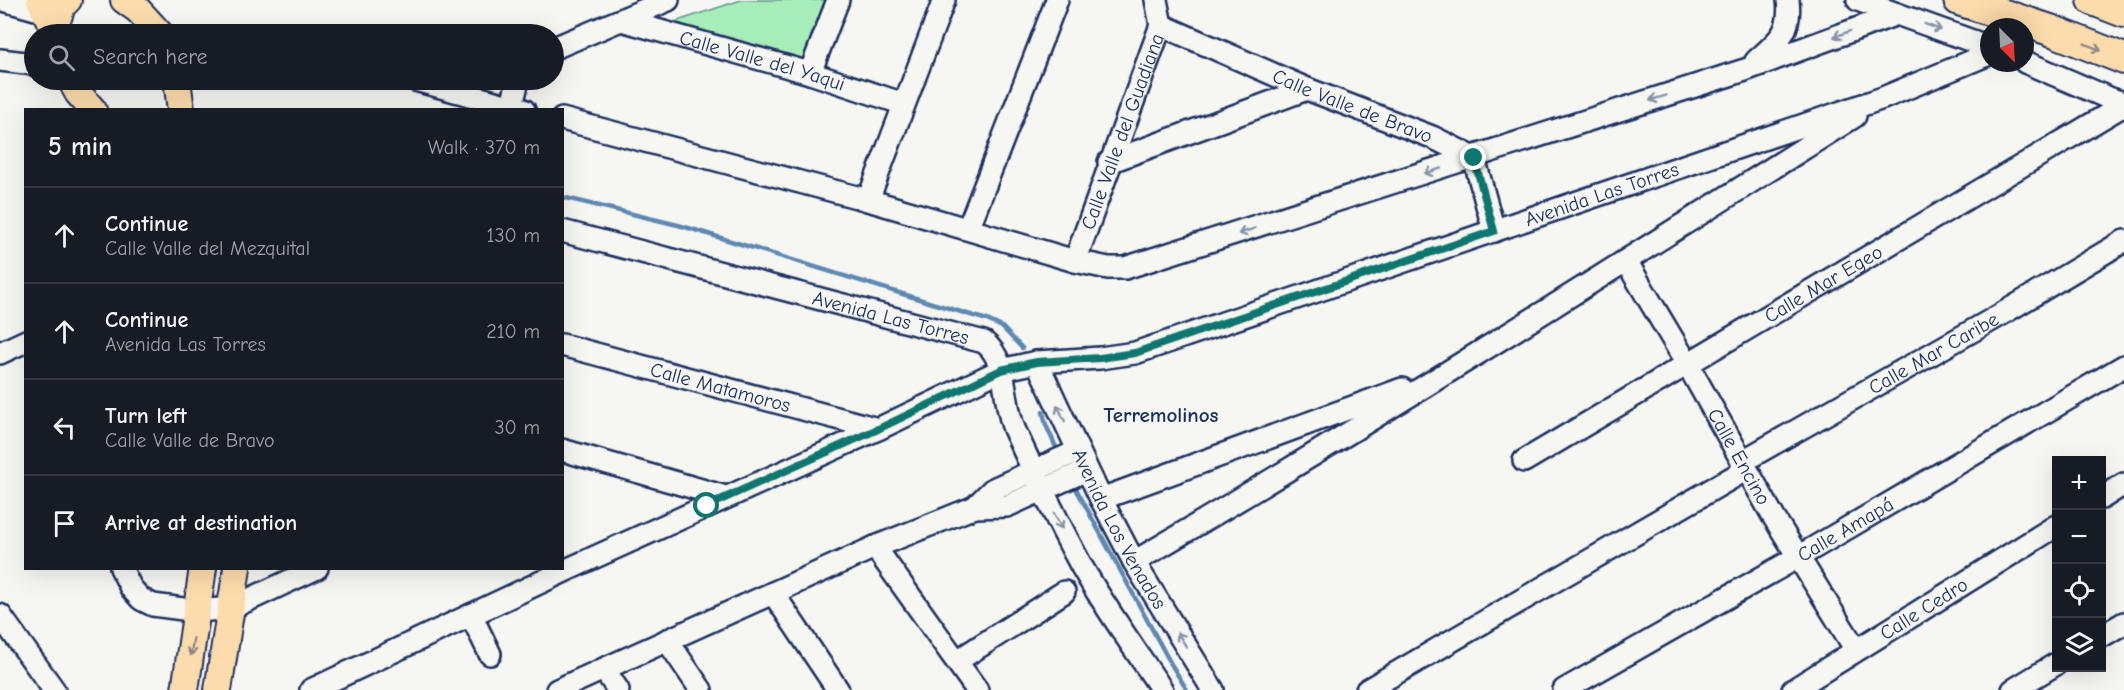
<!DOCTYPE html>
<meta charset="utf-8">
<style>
:root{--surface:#171b24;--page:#242831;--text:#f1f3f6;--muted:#9ea1a6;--line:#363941}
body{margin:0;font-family:"Comic Neue",sans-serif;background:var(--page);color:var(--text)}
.controls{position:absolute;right:18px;bottom:18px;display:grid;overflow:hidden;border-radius:0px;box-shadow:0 6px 24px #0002}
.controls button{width:54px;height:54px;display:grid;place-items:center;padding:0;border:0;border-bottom:2px solid var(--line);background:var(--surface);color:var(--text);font:30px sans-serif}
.compass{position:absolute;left:1980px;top:18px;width:54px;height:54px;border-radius:50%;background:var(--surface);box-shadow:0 6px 24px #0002;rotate:156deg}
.stop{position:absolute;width:18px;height:18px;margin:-14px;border:4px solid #0f766e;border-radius:50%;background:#fff}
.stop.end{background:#0f766e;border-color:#fff;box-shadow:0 2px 6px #0008}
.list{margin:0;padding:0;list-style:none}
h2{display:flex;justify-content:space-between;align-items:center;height:78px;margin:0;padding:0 24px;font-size:26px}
h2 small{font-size:20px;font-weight:400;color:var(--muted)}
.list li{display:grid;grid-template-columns:39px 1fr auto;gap:18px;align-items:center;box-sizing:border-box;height:96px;padding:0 24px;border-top:2px solid var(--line)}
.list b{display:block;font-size:22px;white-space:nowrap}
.list p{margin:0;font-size:20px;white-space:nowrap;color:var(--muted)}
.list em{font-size:20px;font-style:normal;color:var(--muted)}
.icon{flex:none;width:33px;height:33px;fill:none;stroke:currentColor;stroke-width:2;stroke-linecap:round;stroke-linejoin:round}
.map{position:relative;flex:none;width:2124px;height:690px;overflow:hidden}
.search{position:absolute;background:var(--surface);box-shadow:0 6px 24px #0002;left:24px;top:24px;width:540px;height:66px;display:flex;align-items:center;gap:15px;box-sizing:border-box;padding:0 21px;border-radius:33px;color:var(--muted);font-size:22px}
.panel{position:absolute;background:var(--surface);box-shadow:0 6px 24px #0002;left:24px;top:108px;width:540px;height:462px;border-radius:0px}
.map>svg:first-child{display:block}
.green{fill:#a6edba;stroke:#608e8c;stroke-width:1.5}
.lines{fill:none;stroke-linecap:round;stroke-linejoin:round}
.stream{stroke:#5e88b1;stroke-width:4.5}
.minor-casing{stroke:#1b2f5e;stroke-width:26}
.major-casing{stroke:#1b2f5e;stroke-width:30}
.highway-casing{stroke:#1b2f5e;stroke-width:34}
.minor{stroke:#f6f6f2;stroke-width:21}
.major{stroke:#fcdcac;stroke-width:26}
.highway{stroke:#fcdcac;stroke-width:30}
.oneway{stroke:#8892a8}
.oneway2{stroke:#8c8685}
.route{stroke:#0f766e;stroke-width:8}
.labels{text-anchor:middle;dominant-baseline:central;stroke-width:4.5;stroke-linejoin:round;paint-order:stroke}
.street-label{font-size:20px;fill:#1b2f5e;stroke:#f6f6f2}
.neighbourhood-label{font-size:21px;font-weight:bold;fill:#1b2f5e;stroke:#f6f6f2}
</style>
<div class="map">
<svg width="2124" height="690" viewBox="0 0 2124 690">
<rect width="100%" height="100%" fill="#f6f6f2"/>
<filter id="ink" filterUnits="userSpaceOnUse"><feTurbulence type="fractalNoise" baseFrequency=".0167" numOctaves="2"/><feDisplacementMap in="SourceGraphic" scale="12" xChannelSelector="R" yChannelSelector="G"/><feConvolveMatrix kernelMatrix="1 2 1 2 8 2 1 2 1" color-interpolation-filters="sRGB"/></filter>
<g filter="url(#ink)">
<path class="green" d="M 741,0 L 834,0 L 816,63 L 656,28 Z"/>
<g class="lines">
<g class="stream">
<path d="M 562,197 L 682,226 L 987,320 L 1002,327 L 1022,348"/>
<path d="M 1043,412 L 1046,425 L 1059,454"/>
<path d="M 1073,483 L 1171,664 L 1187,690"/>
</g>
<g class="minor-casing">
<g id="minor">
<path d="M 3,0 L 46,12"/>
<path d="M 1858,0 L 1989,47"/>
<path id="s1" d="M 621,20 L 810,73 L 904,104"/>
<path id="s2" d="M 1161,25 L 1307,89 L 1432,137 L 1474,158 L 1494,231"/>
<path d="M 554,48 L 668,0"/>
<path d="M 0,60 L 34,64"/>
<path d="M 1756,61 C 1778,41 1792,32 1788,0"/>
<path d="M 2025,62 L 2111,99 L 2124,103"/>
<path d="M 810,73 L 838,0"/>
<path d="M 415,80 L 524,110"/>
<path d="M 511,110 L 518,80"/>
<path d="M 562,119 L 868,200 L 1075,261 L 1108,268 L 1125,268 L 1745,70 L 1897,14"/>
<path d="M 1109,162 L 1307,89"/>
<path d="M 868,200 L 944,0"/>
<path d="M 968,229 L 1057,0"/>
<path id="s3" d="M 562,231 L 984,342 C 1010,362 1002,404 1015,431 C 1036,477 1058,523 1082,567 C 1106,609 1135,649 1162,690"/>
<path id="s4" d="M 1075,261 L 1161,25 L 1156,0"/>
<path id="s5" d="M 1626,261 L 1688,365 L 1773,516 L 1856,650"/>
<path id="s6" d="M 562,345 L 878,429"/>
<path d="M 0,353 L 26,341"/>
<path id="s7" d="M 1037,362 L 1101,499 L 1134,562 L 1213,690"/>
<path d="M 562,450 L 726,497"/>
<path id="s8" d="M 1524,461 L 2124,105"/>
<path id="s9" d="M 1743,461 L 1995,318 L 2124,241"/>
<path d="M 2102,498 L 2124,484"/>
<path d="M 1101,499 L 1402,389"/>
<path d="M 975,507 L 993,489 L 1078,451"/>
<path d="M 875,547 L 977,690"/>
<path d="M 1134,562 C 1377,419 1616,267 1855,116"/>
<path d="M 121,568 L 131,588 L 141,599 L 153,605 L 198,611 L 231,608 L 317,568"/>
<path d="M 773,593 L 838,690"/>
<path d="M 0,615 L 54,690"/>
<path d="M 471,615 L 490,654"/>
<path d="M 2102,636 L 2124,623"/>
<path d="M 667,640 L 701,690"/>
<path d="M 957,661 L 1064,592"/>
<path d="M 604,669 L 618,690"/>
<path id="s10" d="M 311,690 L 573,567 L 878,429 L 1001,370 L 1037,362 L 1100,358 L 1135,353 L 1883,98 L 1989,54"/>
<path d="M 557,690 L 875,547 L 975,507 L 1007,506 L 1087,470"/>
<path d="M 1367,690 L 1747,469"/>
<path id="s11" d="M 1564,690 L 1798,557 L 2124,366"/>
<path id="s12" d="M 1793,690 L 2056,526"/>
<path d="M 2013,690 L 2056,664"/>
</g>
</g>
<g class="major-casing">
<g id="major">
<path d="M 40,0 L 56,34"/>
<path d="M 124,0 L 138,10 L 160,34"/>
<path d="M 54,30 L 62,6 L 68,0"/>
<path d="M 71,80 L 78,93 L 93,110"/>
<path d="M 177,80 L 181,110"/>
<path d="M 185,690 L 203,568"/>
<path d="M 218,690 L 237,568"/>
</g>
</g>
<g class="highway-casing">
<g id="highway">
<path d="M 1959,0 L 2053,31 L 2124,59"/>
<path d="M 2093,0 L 2124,12"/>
</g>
</g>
<use href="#minor" class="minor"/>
<use href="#major" class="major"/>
<use href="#highway" class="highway"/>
</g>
<defs><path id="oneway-shaft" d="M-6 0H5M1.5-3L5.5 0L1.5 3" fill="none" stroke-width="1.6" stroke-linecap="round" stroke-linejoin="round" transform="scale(1.5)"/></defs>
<g class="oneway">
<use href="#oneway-shaft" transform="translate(1933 27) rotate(20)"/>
<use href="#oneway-shaft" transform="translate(1842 34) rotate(160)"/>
<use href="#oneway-shaft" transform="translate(1658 98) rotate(163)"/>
<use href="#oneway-shaft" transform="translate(1433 171) rotate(162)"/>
<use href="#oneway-shaft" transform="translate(1247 231) rotate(162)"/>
<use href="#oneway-shaft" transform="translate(1061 413) rotate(-115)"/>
<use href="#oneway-shaft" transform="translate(1058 521) rotate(62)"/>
<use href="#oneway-shaft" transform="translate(1182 640) rotate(-122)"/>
</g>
<g class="oneway2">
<use href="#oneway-shaft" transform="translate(2093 47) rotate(22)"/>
<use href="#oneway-shaft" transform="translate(192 647) rotate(99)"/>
</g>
</g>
<g class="lines" filter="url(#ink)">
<path class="route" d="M 707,506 L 878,429 L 1001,370 L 1037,362 L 1100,358 L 1135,353 L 1494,231 L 1474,158"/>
</g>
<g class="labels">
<g class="street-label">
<text stroke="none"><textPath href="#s1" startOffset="147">Calle Valle del Yaqui</textPath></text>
<text stroke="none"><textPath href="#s2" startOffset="208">Calle Valle de Bravo</textPath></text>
<text stroke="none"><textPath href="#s4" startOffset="138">Calle Valle del Guadiana</textPath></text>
<text stroke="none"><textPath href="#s10" startOffset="1389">Avenida Las Torres</textPath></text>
<text stroke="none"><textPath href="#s8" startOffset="348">Calle Mar Egeo</textPath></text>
<text stroke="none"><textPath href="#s3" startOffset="340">Avenida Las Torres</textPath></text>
<text stroke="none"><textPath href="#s9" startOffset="219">Calle Mar Caribe</textPath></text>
<text stroke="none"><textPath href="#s6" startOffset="164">Calle Matamoros</textPath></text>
<text stroke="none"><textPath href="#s5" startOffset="226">Calle Encino</textPath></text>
<text stroke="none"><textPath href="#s7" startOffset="186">Avenida Los Venados</textPath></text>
<text stroke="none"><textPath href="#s11" startOffset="324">Calle Amapá</textPath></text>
<text stroke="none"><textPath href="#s12" startOffset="154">Calle Cedro</textPath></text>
</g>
<g class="neighbourhood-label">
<text x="1161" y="415">Terremolinos</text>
</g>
</g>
</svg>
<div class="controls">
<button>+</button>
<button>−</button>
<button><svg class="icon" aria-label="locate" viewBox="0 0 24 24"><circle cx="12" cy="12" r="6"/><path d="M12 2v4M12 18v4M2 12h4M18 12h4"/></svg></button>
<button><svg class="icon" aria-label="layers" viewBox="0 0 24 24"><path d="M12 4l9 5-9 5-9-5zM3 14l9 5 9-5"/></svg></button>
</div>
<svg class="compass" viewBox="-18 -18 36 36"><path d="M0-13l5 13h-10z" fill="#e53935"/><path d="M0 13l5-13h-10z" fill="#9ea1a6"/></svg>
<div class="stop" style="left:707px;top:506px"></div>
<div class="stop end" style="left:1474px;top:158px"></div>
<div class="search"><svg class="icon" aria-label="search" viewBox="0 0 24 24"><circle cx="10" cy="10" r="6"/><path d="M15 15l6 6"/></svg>Search here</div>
<section class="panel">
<h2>5 min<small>Walk · 370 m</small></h2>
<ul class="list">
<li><svg class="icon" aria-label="ahead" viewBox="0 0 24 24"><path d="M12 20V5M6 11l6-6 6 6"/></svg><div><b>Continue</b><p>Calle Valle del Mezquital</p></div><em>130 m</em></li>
<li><svg class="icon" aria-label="ahead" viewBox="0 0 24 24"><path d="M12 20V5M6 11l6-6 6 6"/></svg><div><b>Continue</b><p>Avenida Las Torres</p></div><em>210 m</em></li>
<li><svg class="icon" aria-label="left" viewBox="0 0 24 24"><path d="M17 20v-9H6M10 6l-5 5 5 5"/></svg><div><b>Turn left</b><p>Calle Valle de Bravo</p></div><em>30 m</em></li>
<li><svg class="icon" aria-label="arrive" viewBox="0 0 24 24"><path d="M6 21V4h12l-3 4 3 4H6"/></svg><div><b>Arrive at destination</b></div></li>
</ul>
</section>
</div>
